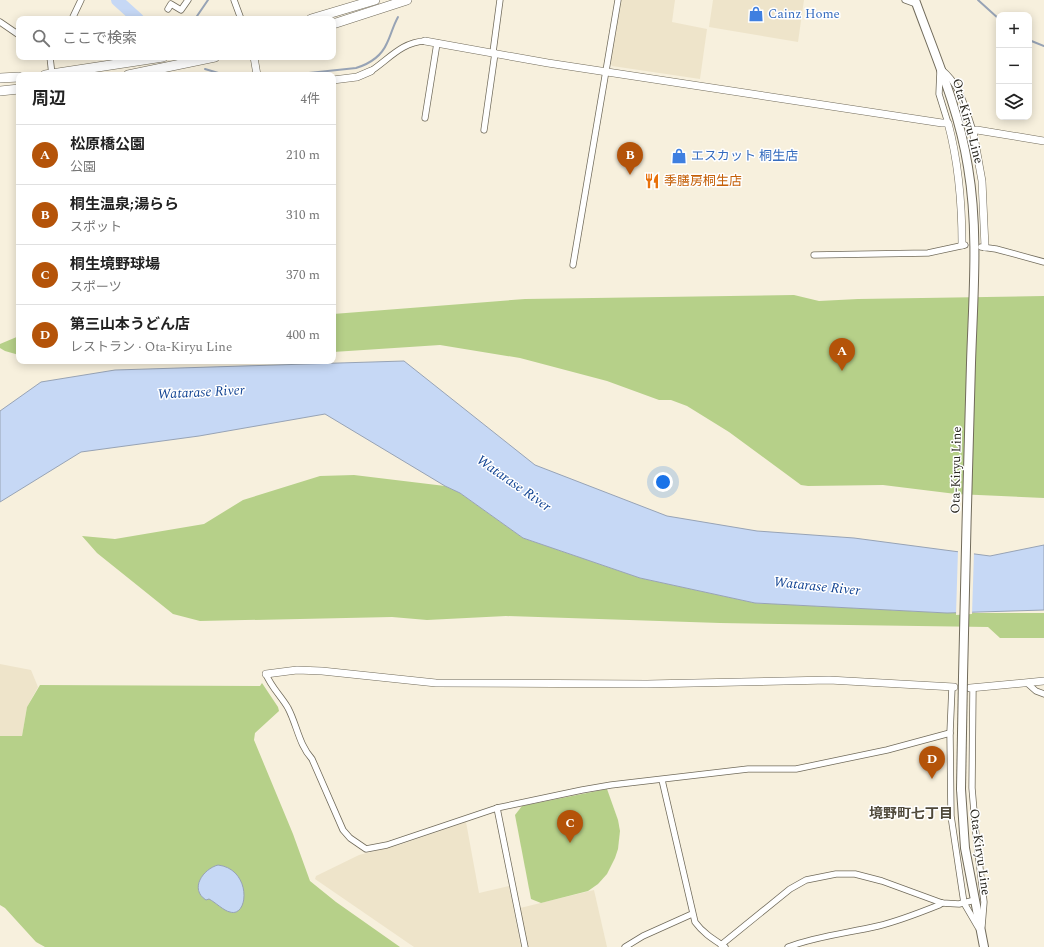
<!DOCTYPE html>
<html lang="ja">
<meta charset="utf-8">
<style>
:root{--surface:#fff;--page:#f2f2f2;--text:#222;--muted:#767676;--line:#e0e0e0;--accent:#b45309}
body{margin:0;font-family:Spectral,"Noto Sans JP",serif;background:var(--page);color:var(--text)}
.controls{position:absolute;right:12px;top:12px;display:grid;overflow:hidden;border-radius:8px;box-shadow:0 2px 10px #0003}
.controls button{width:36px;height:36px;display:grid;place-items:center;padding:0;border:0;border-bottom:1px solid var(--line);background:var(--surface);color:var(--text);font:20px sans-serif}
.you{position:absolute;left:663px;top:482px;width:14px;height:14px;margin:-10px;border:3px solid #fff;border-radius:50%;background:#1a73e8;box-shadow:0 0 0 6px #1a73e833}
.badge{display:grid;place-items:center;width:26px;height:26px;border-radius:50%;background:var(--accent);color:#fff;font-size:13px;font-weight:700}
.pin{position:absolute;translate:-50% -33px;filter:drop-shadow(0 1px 2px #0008)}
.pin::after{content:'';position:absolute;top:21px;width:14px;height:12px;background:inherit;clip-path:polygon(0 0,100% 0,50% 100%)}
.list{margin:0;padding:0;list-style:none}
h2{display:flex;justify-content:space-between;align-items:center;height:52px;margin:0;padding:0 16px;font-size:17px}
h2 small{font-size:13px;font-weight:400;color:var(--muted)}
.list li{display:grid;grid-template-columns:26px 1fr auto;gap:12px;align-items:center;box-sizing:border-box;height:60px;padding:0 16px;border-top:1px solid var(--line)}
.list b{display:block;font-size:15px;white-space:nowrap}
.list p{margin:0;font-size:13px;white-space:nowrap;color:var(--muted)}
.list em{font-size:13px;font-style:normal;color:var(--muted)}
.icon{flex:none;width:22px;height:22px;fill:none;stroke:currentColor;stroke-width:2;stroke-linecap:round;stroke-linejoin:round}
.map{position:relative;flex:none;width:1044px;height:947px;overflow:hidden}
.search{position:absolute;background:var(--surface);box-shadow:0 2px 10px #0003;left:16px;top:16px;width:320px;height:44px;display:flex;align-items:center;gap:10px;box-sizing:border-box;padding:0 14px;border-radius:8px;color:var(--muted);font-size:15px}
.panel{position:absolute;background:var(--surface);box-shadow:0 2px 10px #0003;left:16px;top:72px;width:320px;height:292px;border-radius:8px}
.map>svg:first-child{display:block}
.built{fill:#eee4ca}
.green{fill:#b6d089}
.water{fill:#c6d8f5;stroke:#97a3b5}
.pier{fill:#f7f0dd}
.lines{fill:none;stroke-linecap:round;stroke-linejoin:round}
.stream{stroke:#97a3b5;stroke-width:2}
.river{stroke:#c6d8f5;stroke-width:12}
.minor-casing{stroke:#716b5b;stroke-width:7}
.tertiary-casing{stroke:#716b5b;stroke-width:8}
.secondary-casing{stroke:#716b5b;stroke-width:10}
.trunk-casing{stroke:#716b5b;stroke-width:10}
.minor{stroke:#fff;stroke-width:5.5}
.tertiary{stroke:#fff;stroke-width:7}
.secondary{stroke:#fff;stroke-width:8}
.trunk{stroke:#fff;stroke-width:9}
.secondary-bridge-casing{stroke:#716b5b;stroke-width:10;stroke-linecap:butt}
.secondary-bridge{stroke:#fff;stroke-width:8}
.labels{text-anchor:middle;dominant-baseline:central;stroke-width:3;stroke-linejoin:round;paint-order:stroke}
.shop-label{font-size:13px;fill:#366cbe;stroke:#fff;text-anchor:start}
.street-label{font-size:13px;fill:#28261f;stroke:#fff}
.food-label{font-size:13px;fill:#c56008;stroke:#fff;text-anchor:start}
.water-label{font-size:14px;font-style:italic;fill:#124493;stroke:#fff}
.neighbourhood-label{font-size:14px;font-weight:bold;fill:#4f493a;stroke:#fff}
</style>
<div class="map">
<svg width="1044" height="947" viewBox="0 0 1044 947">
<rect width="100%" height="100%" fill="#f7f0dd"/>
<g class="built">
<path d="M 620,0 L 675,0 L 672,22 L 707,29 L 700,79 L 612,66 L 610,62 Z"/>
<path d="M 713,0 L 804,0 L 798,42 L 709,27 Z"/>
<path d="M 0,664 L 31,670 L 38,687 L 27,707 L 22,736 L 0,736 Z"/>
<path d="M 466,822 L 479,893 L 509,886 L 521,947 L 414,947 L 315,879 L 316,876 L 359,855 L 399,845 Z"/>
<path d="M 594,890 L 607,947 L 528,947 L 520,908 Z"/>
</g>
<g class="green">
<path d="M 794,295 L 819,301 L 858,299 L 1044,296 L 1044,498 L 956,494 L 883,485 L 808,486 L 801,485 L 729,432 L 687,406 L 671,400 L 659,400 L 607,381 L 520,358 L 440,345 L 333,352 L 333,314 L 525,299 Z"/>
<path d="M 19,336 L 19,355 L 5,351 L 0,348 L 0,344 Z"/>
<path d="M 354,475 L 445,486 L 460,493 L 523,538 L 640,578 L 755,603 L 947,613 L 1044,613 L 1044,638 L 1000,638 L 988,627 L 720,623 L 506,616 L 427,620 L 392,617 L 200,621 L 173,614 L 97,553 L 82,536 L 115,539 L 204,524 L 243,500 L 320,476 Z"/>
<path d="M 262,683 L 278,707 L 279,711 L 255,733 L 254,740 L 293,834 L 310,881 L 336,902 L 400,947 L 45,947 L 36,942 L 5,908 L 0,905 L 0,736 L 22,736 L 27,707 L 40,685 L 260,686 Z"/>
<path d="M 607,789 L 618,820 L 620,831 L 618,849 L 615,858 L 607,874 L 598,884 L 588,891 L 541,903 L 531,899 L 515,815 L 522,806 Z"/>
</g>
<g class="water">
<path d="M 404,361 L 535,465 L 667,516 L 757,531 L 854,538 L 990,556 L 1044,545 L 1044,610 L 947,613 L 755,603 L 640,578 L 523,538 L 460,493 L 445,486 L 325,414 L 199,436 L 81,452 L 0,502 L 0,411 L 41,382 L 115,370 Z"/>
<path d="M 218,865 C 252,869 249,918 230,912 C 224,911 215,902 209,899 L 206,900 C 189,889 203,869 218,865 Z"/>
</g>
<path class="pier" d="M 958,550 L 974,552 L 972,614 L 956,615 Z"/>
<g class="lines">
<g class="stream">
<path d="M 978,0 L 999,19"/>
<path d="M 195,19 L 208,0"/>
<path d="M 1029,40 L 1044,46"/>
<path d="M 205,69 L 225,75"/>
<path d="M 290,75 L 356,68 C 369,64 381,57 387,43 C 391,35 393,26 398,17"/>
</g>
<path class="river" d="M 117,0 L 138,19"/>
<g class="minor-casing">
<g id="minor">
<path d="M 234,0 L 241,19"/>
<path d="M 905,0 L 916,4"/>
<path d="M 168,9 L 171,4 L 181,10 L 188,0"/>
<path d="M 72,19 L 81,0"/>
<path d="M 0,22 L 19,35"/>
<path d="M 493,52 L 500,0"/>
<path d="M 50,57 L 52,75"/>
<path d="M 941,69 C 961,85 965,108 973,131"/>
<path d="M 371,71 C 389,59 402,42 425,41"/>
<path d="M 940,71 L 939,94 L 948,123"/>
<path d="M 425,118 L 437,43"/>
<path d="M 484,130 L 495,53"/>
<path d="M 981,247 L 996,249 L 1044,262"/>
<path d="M 814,255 L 928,253 L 965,245"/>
<path d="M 573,265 L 618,0"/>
<path d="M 266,674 C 271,687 281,696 288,708 C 297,725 299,745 312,759 L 343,830 L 350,838 L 366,849 L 387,845 L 497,808 L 582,790 L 611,785 L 748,769 L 796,769 L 887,750 L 950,733"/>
<path d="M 1027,683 L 1036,691 L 1044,694"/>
<path d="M 952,687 L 950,733 L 951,816 L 964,903 L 978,927"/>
<path d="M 973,688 L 972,788 L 976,835 L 984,902 L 982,926"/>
<path d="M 662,780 L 695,922 C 703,933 713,939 725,947"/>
<path d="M 497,808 L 525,947"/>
<path d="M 721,945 L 790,889 L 806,880 L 836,874 L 855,874 L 882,881 L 942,903 L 959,904 L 975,900"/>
<path d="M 625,947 L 643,936 L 692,914"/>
<path d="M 788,947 C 817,936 848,933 878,926 C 899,921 919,913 939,905 L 942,903"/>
</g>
</g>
<g class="tertiary-casing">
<g id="tertiary">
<path d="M 425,41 L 548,63 L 942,123 L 948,123 C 959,164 962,202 962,245"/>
<path d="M 254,57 L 257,75"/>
<path d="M 333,80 L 357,77 L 371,71"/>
<path d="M 985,247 L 982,181 L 973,131 L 977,130 L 1044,141"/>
<path d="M 266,674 L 297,670 L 322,671 L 436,683 L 647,684 L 829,680 L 954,687"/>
<path d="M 970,688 L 1044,681"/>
</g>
</g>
<g class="secondary-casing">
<g id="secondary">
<path d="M 915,0 C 935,55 959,109 968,167 C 979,232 973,298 971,363 C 968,468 965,572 963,677"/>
<path d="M 961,789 L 965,848 L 984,947"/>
</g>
</g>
<g class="trunk-casing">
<g id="trunk">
<path d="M 311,19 L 375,0"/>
<path d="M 333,24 L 407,0"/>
<path d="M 45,75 L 163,57"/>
<path d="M 128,75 L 215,57"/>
<path d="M 0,78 L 19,77"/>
<path d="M 0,91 L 19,89"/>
</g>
</g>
<use href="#minor" class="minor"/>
<use href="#tertiary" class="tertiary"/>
<use href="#secondary" class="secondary"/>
<use href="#trunk" class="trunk"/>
<g class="secondary-bridge-casing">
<path id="secondary-bridge" d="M 961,789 L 963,677"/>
</g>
<use href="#secondary-bridge" class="secondary-bridge"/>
</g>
<defs>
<g id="shop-bare" transform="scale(1.2)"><path d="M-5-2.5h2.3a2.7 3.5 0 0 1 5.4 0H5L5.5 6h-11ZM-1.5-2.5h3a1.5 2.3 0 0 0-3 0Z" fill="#3f7fe0" stroke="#fff" stroke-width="2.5" paint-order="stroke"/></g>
<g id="restaurant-bare" transform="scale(1.2)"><path d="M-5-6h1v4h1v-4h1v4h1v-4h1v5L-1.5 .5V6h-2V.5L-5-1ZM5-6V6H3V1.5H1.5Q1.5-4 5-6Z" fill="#e8710a" stroke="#fff" stroke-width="2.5" paint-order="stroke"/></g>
</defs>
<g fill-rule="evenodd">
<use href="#shop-bare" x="756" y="14"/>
<use href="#shop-bare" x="679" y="156"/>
<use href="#restaurant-bare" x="652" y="181"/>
</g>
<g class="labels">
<g class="shop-label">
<text x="768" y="14">Cainz Home</text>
<text x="691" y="156">エスカット 桐生店</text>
</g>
<g class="street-label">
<text transform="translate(968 121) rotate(75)">Ota-Kiryu Line</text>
<text transform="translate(956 470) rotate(-89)">Ota-Kiryu Line</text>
<text transform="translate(980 852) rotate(82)">Ota-Kiryu Line</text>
</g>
<g class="food-label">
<text x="664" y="181">季膳房桐生店</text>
</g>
<g class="water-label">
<text transform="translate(201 392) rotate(-3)">Watarase River</text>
<text transform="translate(514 483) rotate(35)">Watarase River</text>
<text transform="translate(817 586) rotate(6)">Watarase River</text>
</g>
<g class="neighbourhood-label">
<text x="911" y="813">境野町七丁目</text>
</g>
</g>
</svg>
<div class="controls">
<button>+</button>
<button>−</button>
<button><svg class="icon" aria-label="layers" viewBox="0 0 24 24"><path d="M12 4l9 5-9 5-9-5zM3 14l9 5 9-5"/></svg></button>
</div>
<div class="you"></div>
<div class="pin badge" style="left:842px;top:371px">A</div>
<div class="pin badge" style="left:630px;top:175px">B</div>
<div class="pin badge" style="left:570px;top:843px">C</div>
<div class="pin badge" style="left:932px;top:779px">D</div>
<div class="search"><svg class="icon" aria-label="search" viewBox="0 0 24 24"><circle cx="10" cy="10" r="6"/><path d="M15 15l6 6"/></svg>ここで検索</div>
<section class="panel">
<h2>周辺<small>4件</small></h2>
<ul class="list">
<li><span class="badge">A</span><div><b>松原橋公園</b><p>公園</p></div><em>210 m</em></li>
<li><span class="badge">B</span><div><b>桐生温泉;湯らら</b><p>スポット</p></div><em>310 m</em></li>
<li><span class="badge">C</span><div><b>桐生境野球場</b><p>スポーツ</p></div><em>370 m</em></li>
<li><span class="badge">D</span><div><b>第三山本うどん店</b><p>レストラン · Ota-Kiryu Line</p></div><em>400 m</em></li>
</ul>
</section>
</div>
